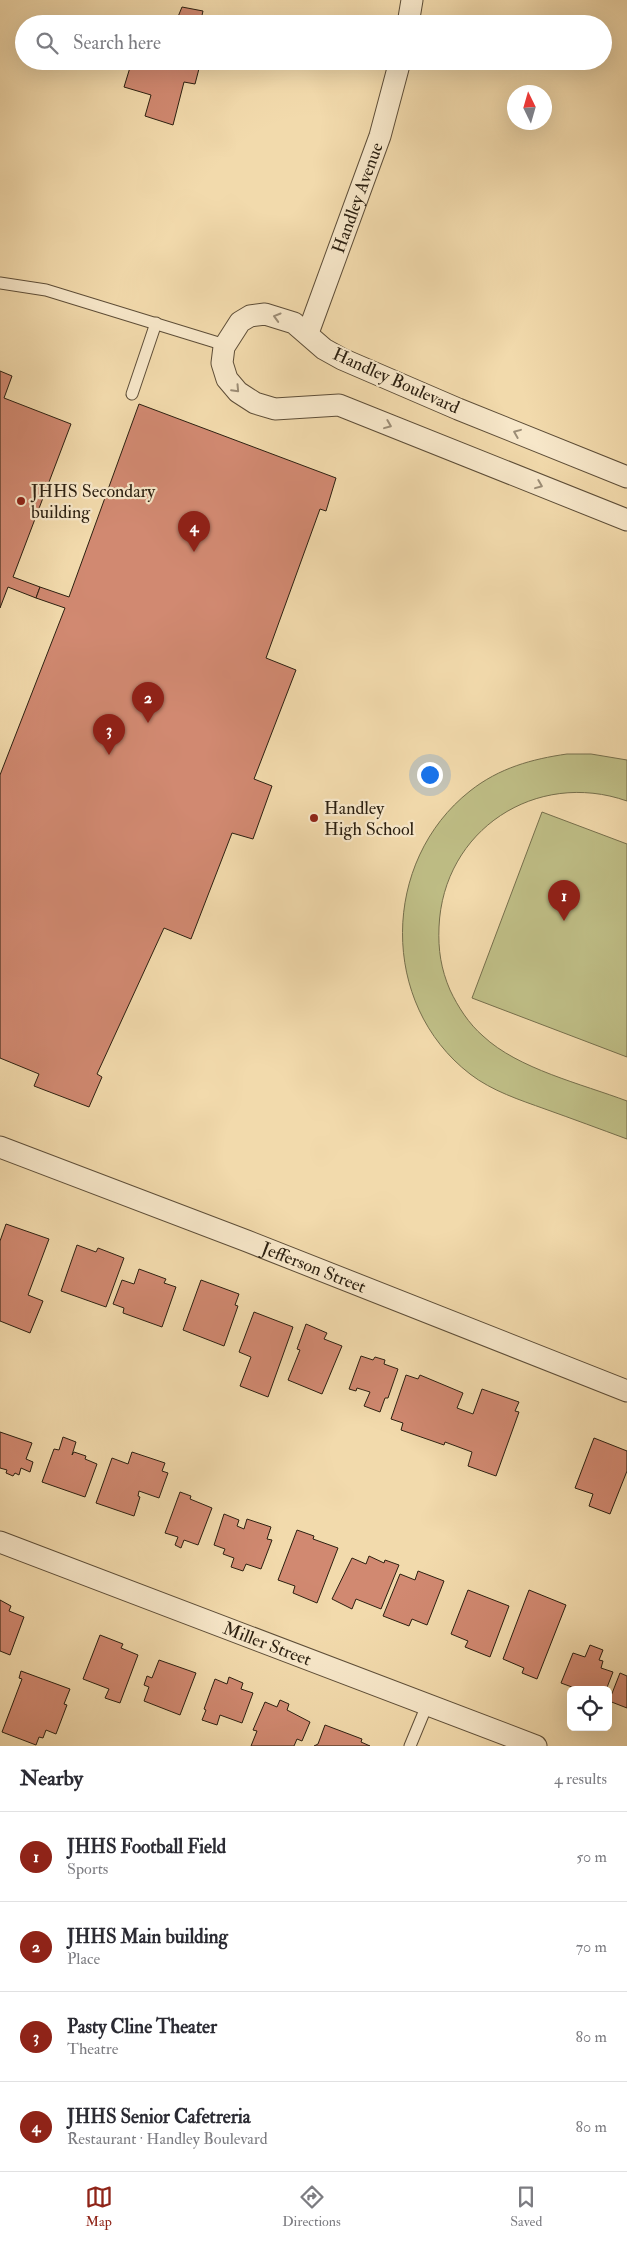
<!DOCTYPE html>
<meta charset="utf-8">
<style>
:root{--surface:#fff;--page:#f2f2f3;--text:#2b2b33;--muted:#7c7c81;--line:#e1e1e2;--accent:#8f2418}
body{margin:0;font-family:"IM FELL Double Pica",serif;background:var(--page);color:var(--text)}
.controls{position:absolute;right:15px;bottom:15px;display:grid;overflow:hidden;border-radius:8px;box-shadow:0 5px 20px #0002}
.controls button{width:45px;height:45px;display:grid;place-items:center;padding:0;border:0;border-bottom:1px solid var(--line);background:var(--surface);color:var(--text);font:25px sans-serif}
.compass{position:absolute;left:507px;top:85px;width:45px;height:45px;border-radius:50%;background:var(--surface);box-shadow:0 5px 20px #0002;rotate:355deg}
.you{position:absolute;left:429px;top:774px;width:18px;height:18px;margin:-12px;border:4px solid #fff;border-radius:50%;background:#1a73e8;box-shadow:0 0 0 8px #1a73e833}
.badge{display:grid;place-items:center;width:32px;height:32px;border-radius:50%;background:var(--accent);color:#fff;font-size:16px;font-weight:700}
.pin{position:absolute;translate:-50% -41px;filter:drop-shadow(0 1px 2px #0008)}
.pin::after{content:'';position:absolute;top:26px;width:18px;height:15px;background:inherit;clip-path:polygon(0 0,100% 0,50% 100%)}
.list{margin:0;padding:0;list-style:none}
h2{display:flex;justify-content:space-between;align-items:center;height:65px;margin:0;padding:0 20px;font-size:21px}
h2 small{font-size:16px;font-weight:400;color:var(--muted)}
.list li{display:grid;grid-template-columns:32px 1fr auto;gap:15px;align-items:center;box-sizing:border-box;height:90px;padding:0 20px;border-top:1px solid var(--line)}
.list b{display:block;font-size:19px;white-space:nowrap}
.list p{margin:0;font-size:16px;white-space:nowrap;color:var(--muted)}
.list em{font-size:16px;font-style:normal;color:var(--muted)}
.icon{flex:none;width:28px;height:28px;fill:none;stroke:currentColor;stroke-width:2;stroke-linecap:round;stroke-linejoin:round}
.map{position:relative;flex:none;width:627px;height:1746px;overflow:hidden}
.search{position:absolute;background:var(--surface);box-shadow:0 5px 20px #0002;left:15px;right:15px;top:15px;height:55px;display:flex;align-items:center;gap:12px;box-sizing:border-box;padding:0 18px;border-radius:28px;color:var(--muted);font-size:19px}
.sheet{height:425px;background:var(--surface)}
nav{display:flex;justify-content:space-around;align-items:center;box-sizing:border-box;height:70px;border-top:1px solid var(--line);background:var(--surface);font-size:14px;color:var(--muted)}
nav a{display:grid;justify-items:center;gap:2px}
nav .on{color:var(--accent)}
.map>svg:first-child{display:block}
.green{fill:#bfbe86;stroke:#766f4c}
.building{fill:#d18971;stroke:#2c2011}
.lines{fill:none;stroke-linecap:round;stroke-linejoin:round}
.lane-casing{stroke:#5e4e38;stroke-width:13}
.street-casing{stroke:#5e4e38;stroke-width:23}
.lane{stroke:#f7e7c9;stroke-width:11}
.street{stroke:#f7e7c9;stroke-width:21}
.oneway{stroke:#9c8d76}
.poi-dot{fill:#8f2418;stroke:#f7e7c9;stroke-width:2}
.labels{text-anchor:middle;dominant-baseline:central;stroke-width:4.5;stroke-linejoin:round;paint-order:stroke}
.street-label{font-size:18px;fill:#2c2011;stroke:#f7e7c9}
.poi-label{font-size:18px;fill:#2c2011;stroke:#f7e7c9;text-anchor:start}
</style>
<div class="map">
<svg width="627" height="1746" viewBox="0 0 627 1746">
<rect width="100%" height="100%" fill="#f2daac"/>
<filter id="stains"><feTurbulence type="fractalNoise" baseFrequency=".004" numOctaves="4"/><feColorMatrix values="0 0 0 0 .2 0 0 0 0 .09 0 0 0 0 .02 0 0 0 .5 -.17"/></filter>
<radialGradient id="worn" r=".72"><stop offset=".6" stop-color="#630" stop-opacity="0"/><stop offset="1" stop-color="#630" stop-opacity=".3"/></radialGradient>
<g class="green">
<path d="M 567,754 L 591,754 L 627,760 L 627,801 C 536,769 443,830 439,927 C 438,950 441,969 450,990 C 458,1007 469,1024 483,1036 C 518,1069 582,1084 627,1101 L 627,1139 C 600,1129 573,1119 545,1109 C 520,1100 492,1091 470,1074 C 379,1004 381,861 470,791 C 499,768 532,759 567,754 Z"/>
<path d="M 542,812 L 627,844 L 627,1057 L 472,998 Z"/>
</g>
<g class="building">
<path d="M 182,7 L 203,11 L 200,24 L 175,24 Z"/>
<path d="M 146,18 L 169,24 L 144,24 Z"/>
<path d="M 132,61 L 201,61 L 195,84 L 184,82 L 173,125 L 145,116 L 151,95 L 124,87 Z"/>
<path d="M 0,371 L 12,376 L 4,398 L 71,424 L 13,577 L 40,587 L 36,598 L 8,587 L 0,608 Z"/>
<path d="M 139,404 L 336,478 L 326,511 L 320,509 L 266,658 L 296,670 L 254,779 L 272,786 L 253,839 L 232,833 L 191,939 L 164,928 L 97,1074 L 102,1077 L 89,1107 L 34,1086 L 39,1074 L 0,1058 L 0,775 L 65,608 L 36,598 L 40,587 L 69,597 Z"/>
<path d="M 6,1224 L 49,1239 L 28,1295 L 43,1301 L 30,1333 L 0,1321 L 0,1241 Z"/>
<path d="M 77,1245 L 96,1252 L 98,1248 L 124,1258 L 106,1307 L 61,1291 Z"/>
<path d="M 139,1269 L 166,1279 L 164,1283 L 176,1287 L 162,1327 L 123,1313 L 124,1308 L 113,1304 L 122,1280 L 134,1284 Z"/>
<path d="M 201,1280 L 239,1294 L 235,1305 L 238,1306 L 224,1346 L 183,1330 Z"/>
<path d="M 254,1312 L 293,1327 L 268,1397 L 240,1386 L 251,1357 L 239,1352 Z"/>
<path d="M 306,1324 L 327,1333 L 324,1339 L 342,1346 L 322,1394 L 288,1380 L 300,1350 L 297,1349 Z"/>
<path d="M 361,1356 L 373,1360 L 375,1357 L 385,1360 L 384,1364 L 398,1369 L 388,1398 L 385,1398 L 380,1412 L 364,1406 L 370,1392 L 357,1388 L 356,1391 L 349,1389 Z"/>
<path d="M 406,1375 L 418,1379 L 420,1375 L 463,1393 L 457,1408 L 473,1414 L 482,1389 L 519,1402 L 515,1411 L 519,1412 L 496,1476 L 468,1466 L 472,1452 L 445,1442 L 444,1445 L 401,1430 L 403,1423 L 391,1419 Z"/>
<path d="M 0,1432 L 32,1443 L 26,1459 L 33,1462 L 30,1472 L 21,1468 L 19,1475 L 15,1473 L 13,1476 L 6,1473 L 7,1470 L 0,1468 Z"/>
<path d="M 63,1437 L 76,1442 L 72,1455 L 74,1452 L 86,1456 L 85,1459 L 97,1464 L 85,1497 L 42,1482 L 54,1449 L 59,1450 Z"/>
<path d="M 594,1438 L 627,1451 L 627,1471 L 610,1514 L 589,1506 L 593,1494 L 575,1488 Z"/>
<path d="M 132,1452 L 165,1463 L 162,1471 L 168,1473 L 159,1498 L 139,1491 L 138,1496 L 140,1497 L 134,1516 L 96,1503 L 112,1458 L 128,1464 Z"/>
<path d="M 180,1492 L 191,1496 L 190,1499 L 212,1508 L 198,1545 L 184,1540 L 181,1548 L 175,1545 L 178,1537 L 165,1533 Z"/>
<path d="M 224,1514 L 239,1520 L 237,1526 L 244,1529 L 247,1519 L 271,1527 L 267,1539 L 272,1540 L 261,1569 L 246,1564 L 243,1571 L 231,1567 L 234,1558 L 223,1554 L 225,1549 L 214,1545 Z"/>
<path d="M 297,1530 L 314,1536 L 313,1539 L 338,1548 L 317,1603 L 293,1593 L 295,1586 L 278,1580 Z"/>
<path d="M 369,1556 L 384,1563 L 385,1560 L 399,1565 L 381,1609 L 356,1599 L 352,1609 L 332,1599 L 352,1558 L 366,1564 Z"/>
<path d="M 418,1571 L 444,1581 L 427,1625 L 412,1619 L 409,1626 L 383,1616 L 400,1574 L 415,1580 Z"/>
<path d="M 468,1590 L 509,1606 L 490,1657 L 465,1647 L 468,1641 L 451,1634 Z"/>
<path d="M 529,1590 L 566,1605 L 537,1679 L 522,1673 L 524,1668 L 503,1659 Z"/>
<path d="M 0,1600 L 11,1606 L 9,1611 L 24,1617 L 10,1655 L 0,1651 Z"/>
<path d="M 100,1635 L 123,1644 L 121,1648 L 138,1655 L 120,1703 L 105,1698 L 109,1689 L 83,1679 Z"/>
<path d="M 590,1645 L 603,1650 L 599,1660 L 603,1661 L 601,1668 L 613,1672 L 606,1690 L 580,1690 L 561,1683 L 573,1653 L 585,1657 Z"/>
<path d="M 159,1660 L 196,1673 L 180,1715 L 144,1701 L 149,1687 L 144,1685 L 147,1676 L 152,1678 Z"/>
<path d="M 21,1671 L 70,1689 L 64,1704 L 67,1705 L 56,1734 L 46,1730 L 43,1738 L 39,1737 L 36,1745 L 2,1732 L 22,1679 L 19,1678 Z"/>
<path d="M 620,1673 L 627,1676 L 627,1708 L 609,1701 Z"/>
<path d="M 229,1677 L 243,1683 L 241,1689 L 253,1693 L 242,1723 L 220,1715 L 217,1725 L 202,1720 L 206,1710 L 204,1709 L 215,1679 L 227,1684 Z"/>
<path d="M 280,1700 L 289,1704 L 287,1710 L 310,1722 L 302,1741 L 297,1739 L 294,1746 L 251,1746 L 257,1731 L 253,1730 L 265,1702 L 277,1707 Z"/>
<path d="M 325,1725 L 362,1739 L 361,1742 L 370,1746 L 314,1746 L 318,1744 Z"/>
</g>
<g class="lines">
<g class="lane-casing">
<g id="lane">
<path d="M 0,283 L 46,290 L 225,345"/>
<path d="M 132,394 L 156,323"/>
<path d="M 410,1746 L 427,1705"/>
</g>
</g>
<g class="street-casing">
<g id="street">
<path d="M 408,24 L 412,0"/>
<path id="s1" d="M 308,333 L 380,136 L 400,61"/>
<path d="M 627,477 L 458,409 L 342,359 L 324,349 L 294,323 L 265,314 L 250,316 L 240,322 L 224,347 L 222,363 L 227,379 L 238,392 L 255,403 L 275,409 L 339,405 L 627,520"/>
<path id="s2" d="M 0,1147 L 247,1241 L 627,1391"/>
<path id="s3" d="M 0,1542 L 536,1746"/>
</g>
</g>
<use href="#lane" class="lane"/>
<use href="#street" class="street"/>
</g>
<defs><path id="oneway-chevron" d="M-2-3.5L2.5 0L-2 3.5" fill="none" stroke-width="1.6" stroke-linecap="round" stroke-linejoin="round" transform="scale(1.25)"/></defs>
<g class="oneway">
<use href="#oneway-chevron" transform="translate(277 317) rotate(-164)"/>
<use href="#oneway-chevron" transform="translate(236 389) rotate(47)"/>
<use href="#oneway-chevron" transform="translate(388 425) rotate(22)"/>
<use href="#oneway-chevron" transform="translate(517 433) rotate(-158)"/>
<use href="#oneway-chevron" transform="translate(539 485) rotate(22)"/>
</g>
<g class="poi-dot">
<circle cx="21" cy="501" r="5"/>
<circle cx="314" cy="818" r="5"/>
</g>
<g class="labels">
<g class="street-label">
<text stroke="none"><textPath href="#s1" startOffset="144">Handley Avenue</textPath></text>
<text transform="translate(396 381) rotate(24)">Handley Boulevard</text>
<text stroke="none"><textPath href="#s2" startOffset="336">Jefferson Street</textPath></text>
<text stroke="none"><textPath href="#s3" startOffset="286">Miller Street</textPath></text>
</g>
<g class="poi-label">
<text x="31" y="491">JHHS Secondary<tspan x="31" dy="21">building</tspan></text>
<text x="324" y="808">Handley<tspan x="324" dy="21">High School</tspan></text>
</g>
</g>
<rect width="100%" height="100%" filter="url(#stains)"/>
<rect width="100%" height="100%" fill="url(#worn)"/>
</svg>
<div class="controls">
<button><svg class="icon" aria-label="locate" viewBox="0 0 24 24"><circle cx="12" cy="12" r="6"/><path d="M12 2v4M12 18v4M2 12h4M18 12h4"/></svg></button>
</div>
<svg class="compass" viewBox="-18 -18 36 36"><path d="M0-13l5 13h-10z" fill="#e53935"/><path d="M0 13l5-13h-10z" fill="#7c7c81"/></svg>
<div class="you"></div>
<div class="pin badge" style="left:564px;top:921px">1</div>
<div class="pin badge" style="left:148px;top:723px">2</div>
<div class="pin badge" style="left:109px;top:755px">3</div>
<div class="pin badge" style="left:194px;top:552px">4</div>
<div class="search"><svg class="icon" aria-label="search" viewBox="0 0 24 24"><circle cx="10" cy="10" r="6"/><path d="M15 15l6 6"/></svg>Search here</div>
</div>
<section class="sheet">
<h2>Nearby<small>4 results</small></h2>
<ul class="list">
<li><span class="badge">1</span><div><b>JHHS Football Field</b><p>Sports</p></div><em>50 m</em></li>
<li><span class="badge">2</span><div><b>JHHS Main building</b><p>Place</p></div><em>70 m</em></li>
<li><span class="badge">3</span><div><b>Pasty Cline Theater</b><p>Theatre</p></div><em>80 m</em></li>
<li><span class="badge">4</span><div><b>JHHS Senior Cafetreria</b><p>Restaurant · Handley Boulevard</p></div><em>80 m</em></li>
</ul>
</section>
<nav>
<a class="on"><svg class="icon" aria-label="map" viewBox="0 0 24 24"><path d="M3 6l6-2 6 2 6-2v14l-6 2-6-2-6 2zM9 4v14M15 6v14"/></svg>Map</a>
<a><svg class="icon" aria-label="directions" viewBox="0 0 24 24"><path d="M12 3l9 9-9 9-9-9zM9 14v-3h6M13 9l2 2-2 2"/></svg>Directions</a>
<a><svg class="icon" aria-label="saved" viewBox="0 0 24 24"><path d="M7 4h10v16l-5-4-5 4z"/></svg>Saved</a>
</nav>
